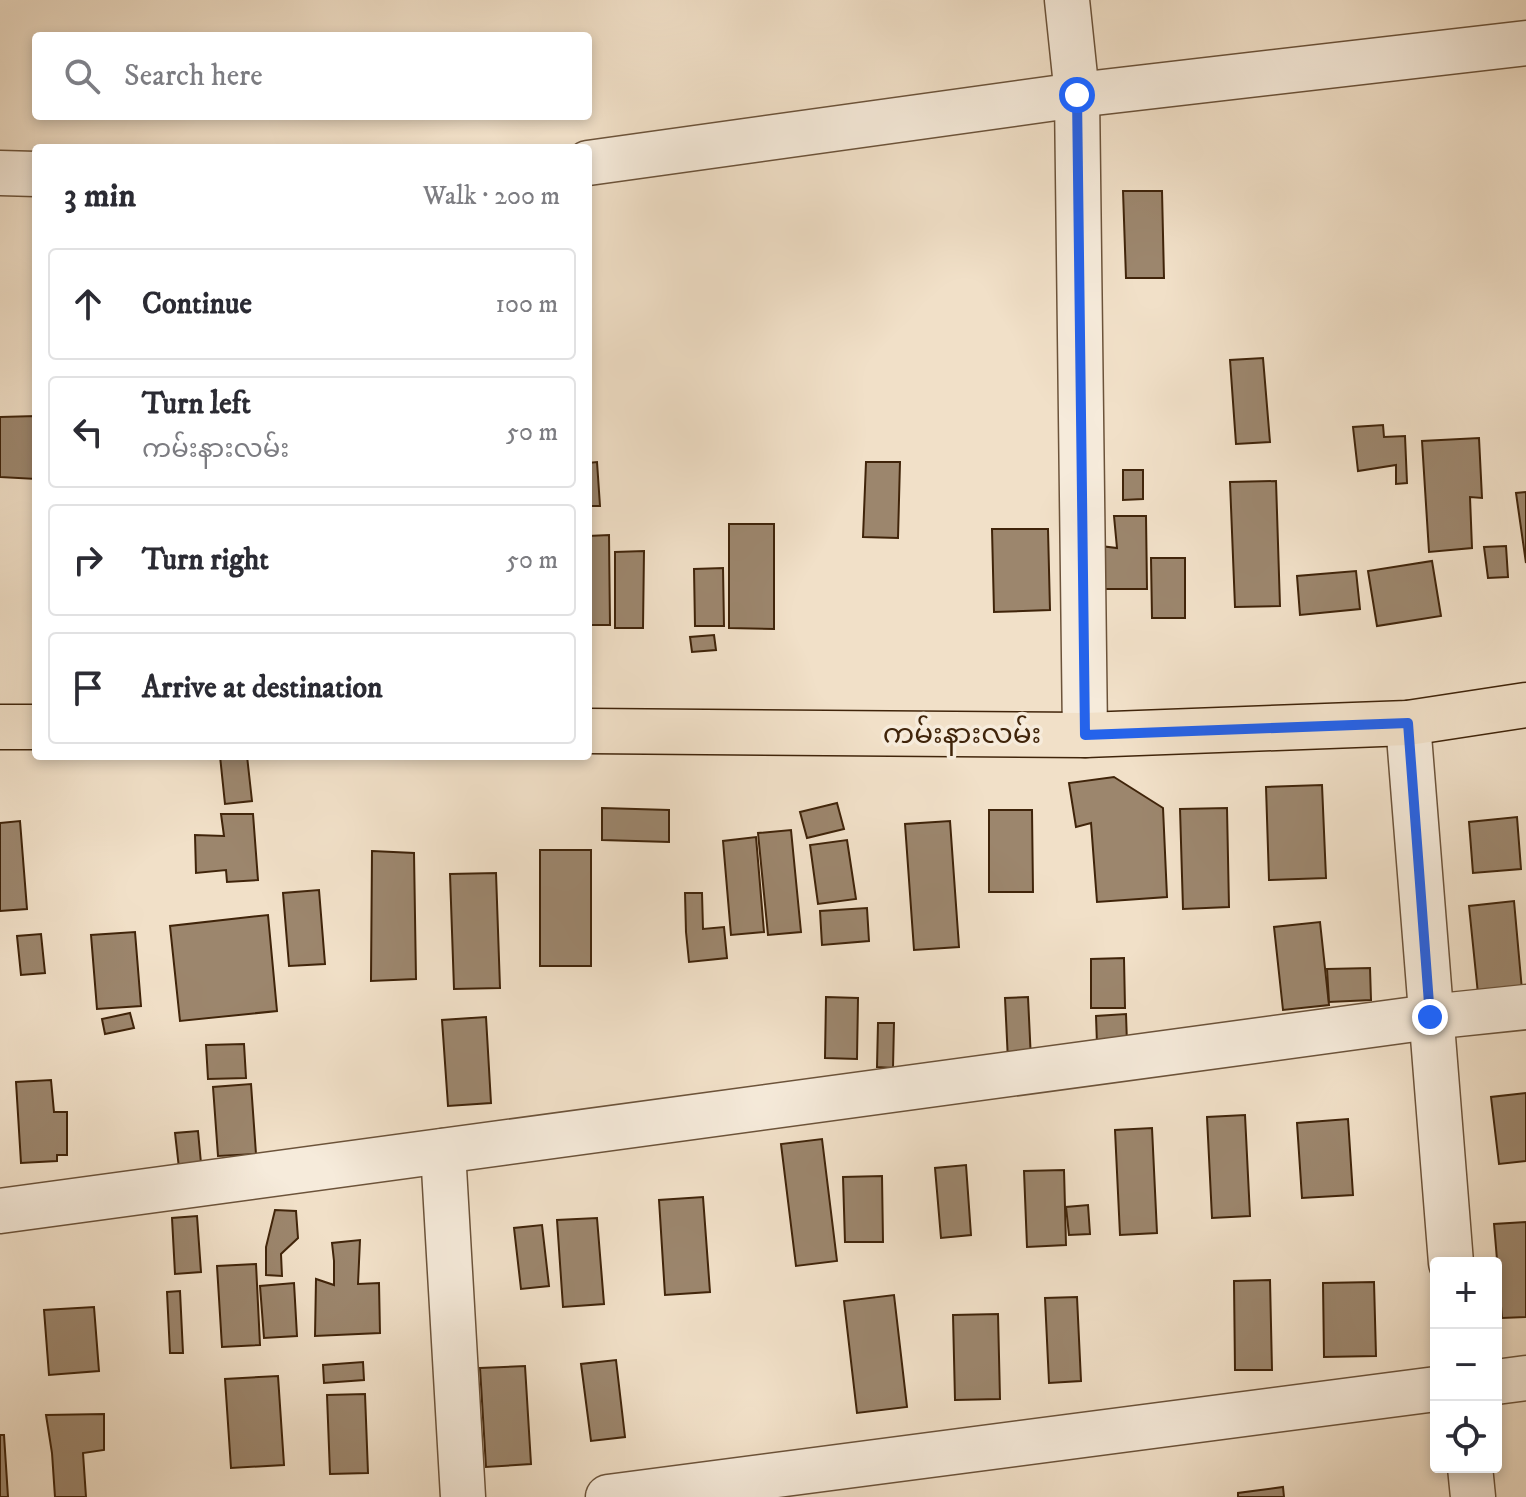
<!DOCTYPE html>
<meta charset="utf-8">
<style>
:root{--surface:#fff;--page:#f2f2f3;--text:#2b2b33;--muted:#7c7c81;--line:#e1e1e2}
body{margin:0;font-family:"IM FELL DW Pica","Noto Sans Myanmar",serif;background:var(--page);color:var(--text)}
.controls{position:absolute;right:24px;bottom:24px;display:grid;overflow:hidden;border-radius:8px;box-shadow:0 4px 12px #0003}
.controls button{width:72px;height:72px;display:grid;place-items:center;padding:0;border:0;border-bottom:2px solid var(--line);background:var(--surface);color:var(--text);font:40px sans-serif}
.stop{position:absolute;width:24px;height:24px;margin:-18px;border:6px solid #2563eb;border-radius:50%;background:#fff}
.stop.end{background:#2563eb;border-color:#fff;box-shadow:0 2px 8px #0008}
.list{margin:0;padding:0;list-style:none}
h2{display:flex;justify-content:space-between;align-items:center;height:104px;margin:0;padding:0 32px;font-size:34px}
h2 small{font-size:26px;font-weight:400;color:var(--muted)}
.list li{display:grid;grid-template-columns:52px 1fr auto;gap:24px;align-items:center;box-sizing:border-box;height:112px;margin:0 16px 16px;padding:0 16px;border:2px solid var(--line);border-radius:8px}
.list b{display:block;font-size:30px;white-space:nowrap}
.list p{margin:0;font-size:26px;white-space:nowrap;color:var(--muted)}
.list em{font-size:26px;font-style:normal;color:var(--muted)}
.icon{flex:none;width:44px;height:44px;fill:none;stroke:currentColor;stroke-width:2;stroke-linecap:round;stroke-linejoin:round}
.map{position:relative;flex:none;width:1526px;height:1497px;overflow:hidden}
.search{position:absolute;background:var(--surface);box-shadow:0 4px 12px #0003;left:32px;top:32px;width:560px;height:88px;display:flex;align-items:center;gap:20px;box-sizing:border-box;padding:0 28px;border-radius:8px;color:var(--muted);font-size:30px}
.panel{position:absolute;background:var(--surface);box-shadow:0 4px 12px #0003;left:32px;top:144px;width:560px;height:616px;border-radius:8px}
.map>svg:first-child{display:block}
.building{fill:#9c866d;stroke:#40240a;stroke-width:2}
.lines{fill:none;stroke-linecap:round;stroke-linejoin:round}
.street-casing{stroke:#6c533a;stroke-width:47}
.primary-casing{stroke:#40240a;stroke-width:47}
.street{stroke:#f6ebdb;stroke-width:44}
.primary{stroke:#f1e0c8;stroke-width:44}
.route{stroke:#2563eb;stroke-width:10}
.labels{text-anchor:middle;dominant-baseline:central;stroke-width:7;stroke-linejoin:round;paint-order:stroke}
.street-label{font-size:28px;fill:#40240a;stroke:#f6ebdb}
</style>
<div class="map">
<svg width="1526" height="1497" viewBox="0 0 1526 1497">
<rect width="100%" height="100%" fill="#f1e0c8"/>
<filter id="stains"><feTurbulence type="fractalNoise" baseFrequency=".0025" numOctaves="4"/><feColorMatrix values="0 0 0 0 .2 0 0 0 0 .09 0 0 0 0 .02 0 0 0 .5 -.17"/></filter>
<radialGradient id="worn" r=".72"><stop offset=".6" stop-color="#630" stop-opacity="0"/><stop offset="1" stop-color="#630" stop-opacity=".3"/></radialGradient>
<g class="building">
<path d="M 1123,191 L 1162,191 L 1164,278 L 1126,278 Z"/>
<path d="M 1263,358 L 1270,442 L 1236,444 L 1230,360 Z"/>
<path d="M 36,416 L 36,479 L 0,477 L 0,417 Z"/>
<path d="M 1383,425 L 1384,437 L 1405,436 L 1407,483 L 1396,484 L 1396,465 L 1358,471 L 1353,427 Z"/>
<path d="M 1479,438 L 1482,498 L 1470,497 L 1472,548 L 1429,552 L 1422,441 Z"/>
<path d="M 597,462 L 600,506 L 588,506 L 588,463 Z"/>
<path d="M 866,462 L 900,462 L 898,538 L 863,537 Z"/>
<path d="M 1123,470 L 1143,470 L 1143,499 L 1123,500 Z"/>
<path d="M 1276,481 L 1280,606 L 1235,607 L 1230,482 Z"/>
<path d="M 1526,492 L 1526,563 L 1516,493 Z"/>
<path d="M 1114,516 L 1146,516 L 1147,589 L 1101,589 L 1100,546 L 1117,548 Z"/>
<path d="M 729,524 L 774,524 L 774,629 L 729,628 Z"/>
<path d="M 992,529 L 1048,529 L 1050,610 L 994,612 Z"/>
<path d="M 609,535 L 610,625 L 588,625 L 588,536 Z"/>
<path d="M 1506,546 L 1508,577 L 1488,578 L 1484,547 Z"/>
<path d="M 644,551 L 643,628 L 615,628 L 615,552 Z"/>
<path d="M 1151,558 L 1185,558 L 1185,618 L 1152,618 Z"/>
<path d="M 1432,561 L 1441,616 L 1377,626 L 1368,571 Z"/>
<path d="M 723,568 L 724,626 L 695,626 L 694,569 Z"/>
<path d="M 1356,571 L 1360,609 L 1300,615 L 1297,576 Z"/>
<path d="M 714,635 L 716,650 L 692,652 L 690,637 Z"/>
<path d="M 220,756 L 247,756 L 252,801 L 225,804 Z"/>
<path d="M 1114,777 L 1163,808 L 1167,897 L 1097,902 L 1091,823 L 1076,827 L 1069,783 Z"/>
<path d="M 1322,785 L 1326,878 L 1269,880 L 1266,787 Z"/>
<path d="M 837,803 L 844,829 L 807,838 L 800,812 Z"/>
<path d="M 602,808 L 669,810 L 669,842 L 602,840 Z"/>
<path d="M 1227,808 L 1229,907 L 1183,909 L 1180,809 Z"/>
<path d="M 989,810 L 1032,810 L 1033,892 L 989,892 Z"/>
<path d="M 221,814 L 253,814 L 258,880 L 227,882 L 226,870 L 196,873 L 195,835 L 224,836 Z"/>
<path d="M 1517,817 L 1521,869 L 1473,873 L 1469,822 Z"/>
<path d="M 20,821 L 27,909 L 0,911 L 0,823 Z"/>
<path d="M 950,821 L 959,947 L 914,950 L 905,824 Z"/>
<path d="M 791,830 L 801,932 L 768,935 L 758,833 Z"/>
<path d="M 756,837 L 764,932 L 731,935 L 723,841 Z"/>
<path d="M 847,840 L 856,899 L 818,904 L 810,845 Z"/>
<rect x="540" y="850" width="51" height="116"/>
<path d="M 372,851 L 414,853 L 416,979 L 371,981 Z"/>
<path d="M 496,873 L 500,988 L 454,989 L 450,874 Z"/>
<path d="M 319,890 L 325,964 L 289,966 L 283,893 Z"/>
<path d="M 685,893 L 702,893 L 703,929 L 724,927 L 727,958 L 689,962 L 686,932 Z"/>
<path d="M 1514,901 L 1522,990 L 1478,994 L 1469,906 Z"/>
<path d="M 867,908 L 869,941 L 822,945 L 820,911 Z"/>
<path d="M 268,915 L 277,1011 L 180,1021 L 170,926 Z"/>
<path d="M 1320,922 L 1329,1005 L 1283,1010 L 1274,927 Z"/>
<path d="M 135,932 L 141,1006 L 97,1009 L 91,935 Z"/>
<path d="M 41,934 L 45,973 L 21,975 L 17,936 Z"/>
<path d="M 1124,958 L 1125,1008 L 1091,1008 L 1091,959 Z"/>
<path d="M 1370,968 L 1371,1000 L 1329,1002 L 1327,969 Z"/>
<path d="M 826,997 L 858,998 L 857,1059 L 825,1058 Z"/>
<path d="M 1028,997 L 1031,1060 L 1008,1061 L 1005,998 Z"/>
<path d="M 130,1013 L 134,1028 L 105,1034 L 102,1019 Z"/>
<path d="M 1126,1014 L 1127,1043 L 1097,1044 L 1096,1016 Z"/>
<path d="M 486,1017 L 491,1103 L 448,1106 L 442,1020 Z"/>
<path d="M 878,1023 L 894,1023 L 893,1068 L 877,1067 Z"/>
<path d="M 244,1044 L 246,1078 L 208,1079 L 206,1045 Z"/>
<path d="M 51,1080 L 54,1112 L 67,1112 L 67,1155 L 57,1155 L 57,1161 L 21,1163 L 16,1082 Z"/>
<path d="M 251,1084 L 256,1154 L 218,1156 L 213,1087 Z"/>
<path d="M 1526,1093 L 1526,1161 L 1499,1164 L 1491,1097 Z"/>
<path d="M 1245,1115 L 1250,1216 L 1212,1218 L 1207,1117 Z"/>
<path d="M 1348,1119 L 1353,1195 L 1302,1198 L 1297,1123 Z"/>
<path d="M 1152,1128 L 1157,1233 L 1120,1235 L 1115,1130 Z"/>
<path d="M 198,1131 L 202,1174 L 180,1177 L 175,1133 Z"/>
<path d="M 822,1139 L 837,1261 L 796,1266 L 781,1144 Z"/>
<path d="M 966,1165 L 971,1235 L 941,1238 L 935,1168 Z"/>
<path d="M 1064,1170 L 1066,1245 L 1027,1247 L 1024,1171 Z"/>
<path d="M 882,1176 L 883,1242 L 845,1242 L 843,1177 Z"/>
<path d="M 703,1197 L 710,1292 L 665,1295 L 659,1200 Z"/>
<path d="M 1088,1205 L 1090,1234 L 1069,1235 L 1066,1207 Z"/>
<path d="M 275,1210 L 296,1211 L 298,1238 L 281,1254 L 282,1276 L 266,1275 L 266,1247 Z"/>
<path d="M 197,1216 L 201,1272 L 175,1274 L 172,1218 Z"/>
<path d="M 597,1218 L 604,1304 L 563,1307 L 557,1220 Z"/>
<path d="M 1526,1222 L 1526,1317 L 1502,1318 L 1494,1224 Z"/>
<path d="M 542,1225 L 549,1286 L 521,1289 L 514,1228 Z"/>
<path d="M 360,1240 L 358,1284 L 379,1283 L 380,1333 L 315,1336 L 316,1279 L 334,1285 L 334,1261 L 332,1243 Z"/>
<path d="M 256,1264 L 260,1345 L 222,1347 L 217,1266 Z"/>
<path d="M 1270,1280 L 1272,1370 L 1235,1370 L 1234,1281 Z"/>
<path d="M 1374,1282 L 1376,1356 L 1324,1357 L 1323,1283 Z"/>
<path d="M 294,1283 L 297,1336 L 264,1338 L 260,1286 Z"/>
<path d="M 180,1291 L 183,1353 L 170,1353 L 167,1292 Z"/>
<path d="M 894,1295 L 907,1407 L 857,1413 L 844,1301 Z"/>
<path d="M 1077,1297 L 1081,1381 L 1049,1383 L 1045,1298 Z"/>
<path d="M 94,1307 L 99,1371 L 49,1375 L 44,1310 Z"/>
<path d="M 998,1314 L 1000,1399 L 955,1400 L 953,1315 Z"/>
<path d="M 616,1360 L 625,1437 L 591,1441 L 581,1364 Z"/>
<path d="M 363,1362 L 364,1380 L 324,1383 L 323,1365 Z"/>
<path d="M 525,1366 L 531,1464 L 486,1467 L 480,1368 Z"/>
<path d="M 278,1376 L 284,1465 L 231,1468 L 225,1379 Z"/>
<path d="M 365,1394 L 368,1473 L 330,1474 L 327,1395 Z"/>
<path d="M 104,1414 L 104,1450 L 83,1453 L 86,1497 L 55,1497 L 52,1453 L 46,1415 Z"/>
<path d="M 0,1435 L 4,1435 L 8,1497 L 0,1497 Z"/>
<path d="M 1283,1487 L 1284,1497 L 1238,1497 L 1238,1493 Z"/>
</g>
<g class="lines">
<g class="street-casing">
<g id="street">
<path d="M 1067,0 L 1077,95 L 1085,735"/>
<path d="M 588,163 L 1077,95 L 1526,43"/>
<path d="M 0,173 L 36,174"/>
<path d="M 1408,723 L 1451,1263"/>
<path d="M 443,1151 L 463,1497"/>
<path d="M 0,1211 L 1430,1017 L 1526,1007"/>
<path d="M 1496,1382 L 1526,1378"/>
<path d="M 1470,1467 L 1473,1497"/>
<path d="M 608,1497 L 1436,1389"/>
</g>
</g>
<g class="primary-casing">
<g id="primary">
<path d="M 0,727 L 36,727"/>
<path d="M 588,731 L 1085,735 L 1408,723 L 1526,705"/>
</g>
</g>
<use href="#street" class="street"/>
<use href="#primary" class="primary"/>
</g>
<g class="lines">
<path class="route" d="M 1077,95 L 1085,735 L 1408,723 L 1430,1017"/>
</g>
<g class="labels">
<g class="street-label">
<text x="962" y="734">ကမ်းနားလမ်း</text>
</g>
</g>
<rect width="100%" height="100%" filter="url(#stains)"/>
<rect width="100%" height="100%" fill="url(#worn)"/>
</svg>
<div class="controls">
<button>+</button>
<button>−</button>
<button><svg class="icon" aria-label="locate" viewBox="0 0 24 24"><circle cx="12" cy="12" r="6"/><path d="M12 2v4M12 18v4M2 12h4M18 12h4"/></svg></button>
</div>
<div class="stop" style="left:1077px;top:95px"></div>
<div class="stop end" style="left:1430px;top:1017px"></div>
<div class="search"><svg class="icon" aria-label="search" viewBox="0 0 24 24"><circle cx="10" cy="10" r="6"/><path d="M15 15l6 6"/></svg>Search here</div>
<section class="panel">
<h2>3 min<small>Walk · 200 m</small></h2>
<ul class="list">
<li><svg class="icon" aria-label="ahead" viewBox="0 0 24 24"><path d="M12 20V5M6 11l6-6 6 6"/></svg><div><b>Continue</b></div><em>100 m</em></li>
<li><svg class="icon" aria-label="left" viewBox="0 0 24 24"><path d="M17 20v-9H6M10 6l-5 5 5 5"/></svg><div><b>Turn left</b><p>ကမ်းနားလမ်း</p></div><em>50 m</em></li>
<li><svg class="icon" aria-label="right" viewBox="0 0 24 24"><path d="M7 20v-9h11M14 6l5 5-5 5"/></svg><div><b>Turn right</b></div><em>50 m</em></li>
<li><svg class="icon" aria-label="arrive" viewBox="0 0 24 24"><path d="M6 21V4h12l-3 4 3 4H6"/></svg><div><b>Arrive at destination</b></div></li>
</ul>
</section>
</div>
